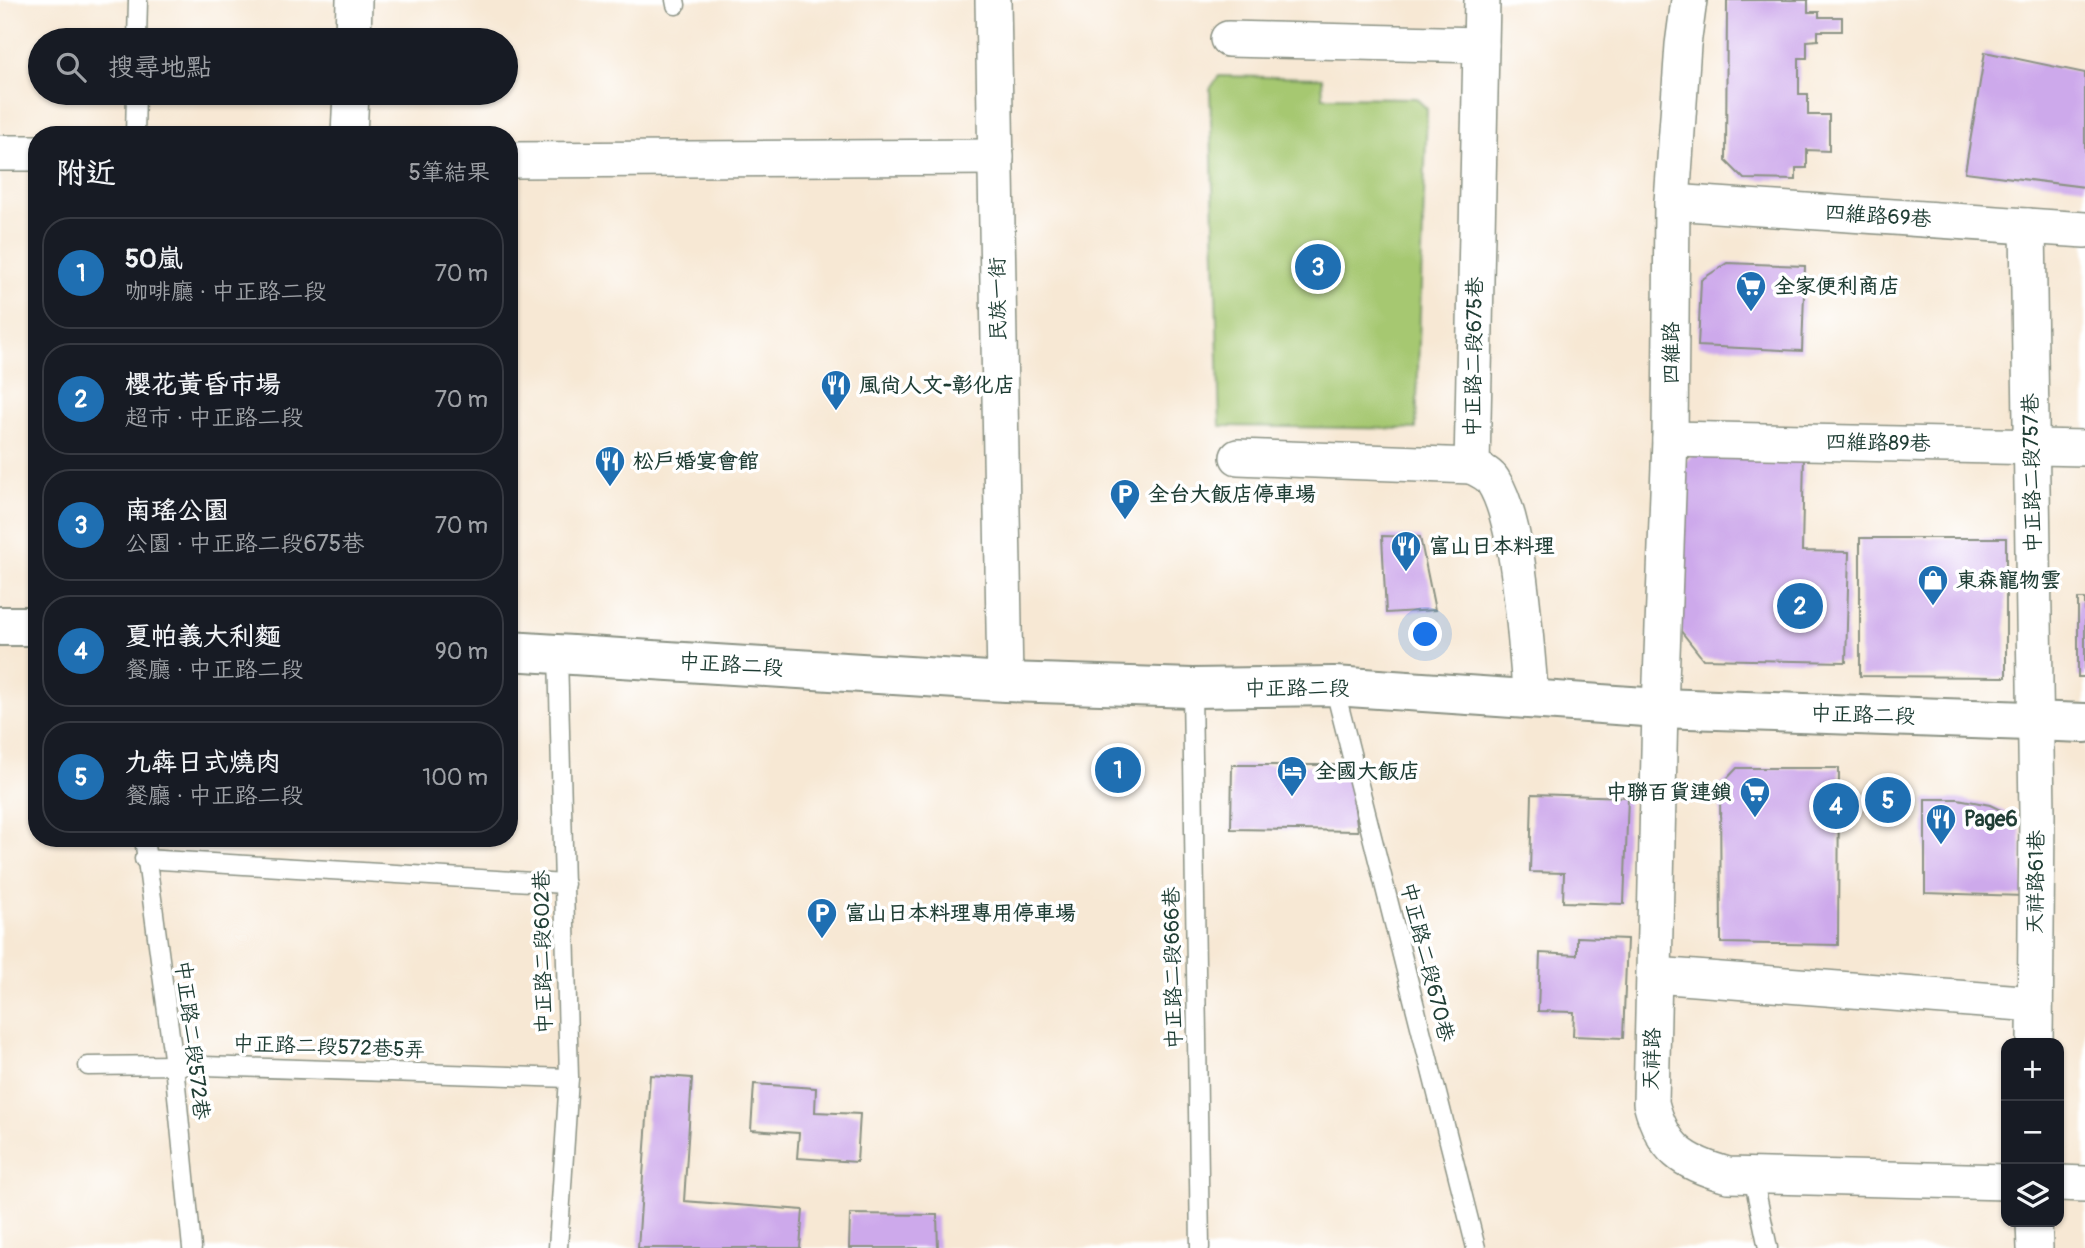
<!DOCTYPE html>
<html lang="zh-TW">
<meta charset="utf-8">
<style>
:root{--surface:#171b24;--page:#20242c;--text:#f1f3f6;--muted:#9ea1a6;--line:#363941;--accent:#1f6fb2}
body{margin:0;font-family:Pangolin,"LXGW WenKai TC",sans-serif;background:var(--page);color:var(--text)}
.controls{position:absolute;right:21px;bottom:21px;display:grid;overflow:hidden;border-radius:14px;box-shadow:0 2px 5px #0004}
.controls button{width:63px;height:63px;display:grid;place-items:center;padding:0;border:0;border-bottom:2px solid var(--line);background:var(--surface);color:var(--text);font:35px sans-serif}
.you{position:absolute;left:1426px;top:635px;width:24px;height:24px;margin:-18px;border:5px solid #fff;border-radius:50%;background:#1a73e8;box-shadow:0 0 0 10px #1a73e833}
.badge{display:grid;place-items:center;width:46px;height:46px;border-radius:50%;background:var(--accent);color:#fff;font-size:23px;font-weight:700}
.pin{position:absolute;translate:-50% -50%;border:4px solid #fff;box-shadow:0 2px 7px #0006}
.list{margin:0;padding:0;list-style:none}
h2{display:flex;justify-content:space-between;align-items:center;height:91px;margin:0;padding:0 28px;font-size:30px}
h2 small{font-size:23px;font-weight:400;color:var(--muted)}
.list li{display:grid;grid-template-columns:46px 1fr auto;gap:21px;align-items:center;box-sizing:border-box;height:112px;margin:0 14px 14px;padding:0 14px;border:2px solid var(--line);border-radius:28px}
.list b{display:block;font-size:26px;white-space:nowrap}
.list p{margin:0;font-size:23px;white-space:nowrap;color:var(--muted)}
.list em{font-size:23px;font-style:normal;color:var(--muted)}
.icon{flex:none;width:38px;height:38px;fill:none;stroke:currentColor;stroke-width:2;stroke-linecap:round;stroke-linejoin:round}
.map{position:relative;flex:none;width:2085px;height:1248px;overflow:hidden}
.search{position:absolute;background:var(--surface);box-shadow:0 2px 5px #0004;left:28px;top:28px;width:490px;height:77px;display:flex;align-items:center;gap:18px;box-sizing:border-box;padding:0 24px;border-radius:38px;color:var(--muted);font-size:26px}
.panel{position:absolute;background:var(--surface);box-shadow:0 2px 5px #0004;left:28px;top:126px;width:490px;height:721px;border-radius:28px}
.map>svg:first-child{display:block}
.green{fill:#a6c871;stroke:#628252;stroke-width:2}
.building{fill:#cda9eb}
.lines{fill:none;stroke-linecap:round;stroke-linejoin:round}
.lane-casing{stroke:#8b9284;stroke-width:21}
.street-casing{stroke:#8b9284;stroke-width:38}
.secondary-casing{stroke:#8b9284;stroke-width:42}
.lane{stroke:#fff;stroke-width:18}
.street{stroke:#fff;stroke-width:35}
.secondary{stroke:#fff;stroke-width:38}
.labels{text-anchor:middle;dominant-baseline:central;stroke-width:7;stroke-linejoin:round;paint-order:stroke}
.street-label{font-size:21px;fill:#1f3d34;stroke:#fff}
.poi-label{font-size:21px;font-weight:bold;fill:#1f3d34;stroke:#fff;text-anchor:start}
</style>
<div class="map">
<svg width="2085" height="1248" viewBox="0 0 2085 1248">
<rect width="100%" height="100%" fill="#fff"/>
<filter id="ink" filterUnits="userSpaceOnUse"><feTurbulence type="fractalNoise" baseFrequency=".0143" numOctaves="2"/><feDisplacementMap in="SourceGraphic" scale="14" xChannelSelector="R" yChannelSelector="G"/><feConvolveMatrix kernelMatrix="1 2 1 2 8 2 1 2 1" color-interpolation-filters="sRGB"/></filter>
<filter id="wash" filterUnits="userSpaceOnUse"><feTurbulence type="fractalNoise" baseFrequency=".00686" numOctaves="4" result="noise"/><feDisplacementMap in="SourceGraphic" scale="28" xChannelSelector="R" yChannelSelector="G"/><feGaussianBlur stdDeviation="1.57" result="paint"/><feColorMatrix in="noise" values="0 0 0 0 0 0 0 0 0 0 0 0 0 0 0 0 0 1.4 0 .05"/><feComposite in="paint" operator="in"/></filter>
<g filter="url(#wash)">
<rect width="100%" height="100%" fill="#f7e8d4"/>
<path class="green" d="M 1219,76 L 1322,78 L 1323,97 L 1416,98 L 1427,109 L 1416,429 L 1220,426 L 1210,89 Z"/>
<g id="blocks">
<g class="building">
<path d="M 1727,0 L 1808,0 L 1808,12 L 1819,12 L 1819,17 L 1842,17 L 1842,31 L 1818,31 L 1818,40 L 1807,41 L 1807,58 L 1799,58 L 1799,94 L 1808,94 L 1808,115 L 1829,115 L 1829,151 L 1807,150 L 1807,168 L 1796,168 L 1796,180 L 1744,179 L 1726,161 Z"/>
<path d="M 1985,52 L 2085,73 L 2085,187 L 1965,172 Z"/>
<path d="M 1727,263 L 1805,266 L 1802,351 L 1698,346 L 1701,280 Z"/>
<path d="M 1697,450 L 1804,455 L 1802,551 L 1849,552 L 1846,662 L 1703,659 L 1677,626 L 1680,467 Z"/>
<path d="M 1382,536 L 1420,537 L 1435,610 L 1386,613 Z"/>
<path d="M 1860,538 L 2006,538 L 2006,677 L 1860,676 Z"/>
<rect x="2078" y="599" width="7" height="78"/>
<path d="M 1232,765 L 1349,765 L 1358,831 L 1231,829 Z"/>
<path d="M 1737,768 L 1839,768 L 1838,945 L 1721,943 L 1720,786 Z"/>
<path d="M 1532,794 L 1628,797 L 1624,904 L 1563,902 L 1564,873 L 1530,872 Z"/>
<path d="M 1925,799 L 1958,799 L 1990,805 L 2005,812 L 2020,826 L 2024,896 L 1925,893 Z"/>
<path d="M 1577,937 L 1627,939 L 1623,1038 L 1573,1036 L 1574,1012 L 1538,1011 L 1540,953 L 1577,955 Z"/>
<path d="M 650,1075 L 692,1078 L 684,1201 L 803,1210 L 800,1248 L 638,1248 Z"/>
<path d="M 754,1084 L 816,1088 L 815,1112 L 860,1114 L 857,1162 L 797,1158 L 799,1133 L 751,1130 Z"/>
<path d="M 850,1214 L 937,1215 L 938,1248 L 849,1248 Z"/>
</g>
</g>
</g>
<g filter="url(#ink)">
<use href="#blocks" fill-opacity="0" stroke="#8b9284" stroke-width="2"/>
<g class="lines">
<g class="lane-casing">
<g id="lane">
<path d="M 675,0 L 676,5"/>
<path d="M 137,40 L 138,0"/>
<path d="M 135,135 L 136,93"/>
<path d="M 1334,686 L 1476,1248"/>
<path d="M 1192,688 L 1200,1248"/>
<path d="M 144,838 L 174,1065 L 192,1248"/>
<path d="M 144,859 L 565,884"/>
<path d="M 88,1066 L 174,1065 L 569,1078"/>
<path d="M 1753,1177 L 1768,1248"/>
<path d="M 558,1248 L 569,1078 L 558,654"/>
</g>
</g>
<g class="street-casing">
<g id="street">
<path d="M 993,0 L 1005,682"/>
<path d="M 1482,0 L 1472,466 C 1479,470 1489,474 1493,481 C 1521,524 1525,644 1531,698"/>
<path d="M 1689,0 L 1683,45 L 1672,202 L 1670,439 L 1660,708 L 1651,1103 C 1663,1149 1683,1163 1728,1175 L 2006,1182"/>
<path d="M 1228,39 L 1481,45"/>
<path d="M 353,40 L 354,0"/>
<path d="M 349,135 L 351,93"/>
<path d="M 0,153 L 37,153"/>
<path d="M 509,160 L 996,157"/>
<path d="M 1672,202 L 2085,230"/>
<path d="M 2028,226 L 2037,814 L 2035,1043"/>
<path d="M 1670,439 L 2085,448"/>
<path d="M 1238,457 L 1472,466"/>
<path d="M 1655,975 L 2035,1004"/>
<path d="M 2059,1183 L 2085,1184"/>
<path d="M 2034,1222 L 2035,1248"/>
</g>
</g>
<g class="secondary-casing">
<g id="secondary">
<path d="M 0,626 L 37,626"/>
<path d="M 509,651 L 1005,682 L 1192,688 L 1334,686 L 1660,708 L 2085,723"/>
</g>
</g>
<use href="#lane" class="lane"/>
<use href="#street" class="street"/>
<use href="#secondary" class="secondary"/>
</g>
</g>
<defs>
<g id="supermarket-pin" transform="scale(1.575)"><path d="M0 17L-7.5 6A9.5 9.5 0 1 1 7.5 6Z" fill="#1f6fb2" stroke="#fff"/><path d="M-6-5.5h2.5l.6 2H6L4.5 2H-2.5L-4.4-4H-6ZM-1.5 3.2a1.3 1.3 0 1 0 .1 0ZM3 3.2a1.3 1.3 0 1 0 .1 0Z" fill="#fff"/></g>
<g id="restaurant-pin" transform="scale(1.575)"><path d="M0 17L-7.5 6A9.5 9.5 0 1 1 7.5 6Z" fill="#1f6fb2" stroke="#fff"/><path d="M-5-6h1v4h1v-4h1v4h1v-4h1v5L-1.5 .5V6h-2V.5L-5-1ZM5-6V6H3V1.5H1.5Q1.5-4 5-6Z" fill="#fff"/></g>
<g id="parking-pin" transform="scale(1.575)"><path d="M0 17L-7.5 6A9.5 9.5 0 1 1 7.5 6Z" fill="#1f6fb2" stroke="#fff"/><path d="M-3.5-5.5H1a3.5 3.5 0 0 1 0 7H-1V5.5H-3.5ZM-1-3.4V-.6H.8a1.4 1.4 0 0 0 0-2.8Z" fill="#fff"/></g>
<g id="shop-pin" transform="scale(1.575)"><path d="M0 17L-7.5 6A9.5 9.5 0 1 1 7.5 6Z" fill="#1f6fb2" stroke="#fff"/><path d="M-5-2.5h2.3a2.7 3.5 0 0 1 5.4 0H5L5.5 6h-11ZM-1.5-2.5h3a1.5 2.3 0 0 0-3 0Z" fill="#fff"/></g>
<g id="hotel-pin" transform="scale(1.575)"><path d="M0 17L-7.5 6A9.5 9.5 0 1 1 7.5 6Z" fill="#1f6fb2" stroke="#fff"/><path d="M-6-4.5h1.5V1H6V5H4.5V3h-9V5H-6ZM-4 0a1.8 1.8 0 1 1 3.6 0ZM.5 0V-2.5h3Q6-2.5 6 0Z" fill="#fff"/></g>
</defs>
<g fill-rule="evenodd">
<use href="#supermarket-pin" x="1751" y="286"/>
<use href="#restaurant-pin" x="836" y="385"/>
<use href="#restaurant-pin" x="610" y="461"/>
<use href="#parking-pin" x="1125" y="494"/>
<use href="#restaurant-pin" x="1406" y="546"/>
<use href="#shop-pin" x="1933" y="580"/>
<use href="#hotel-pin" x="1292" y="771"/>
<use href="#supermarket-pin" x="1755" y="792"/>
<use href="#restaurant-pin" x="1941" y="819"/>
<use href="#parking-pin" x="822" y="913"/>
</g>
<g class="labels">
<g class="street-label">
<text transform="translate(1878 216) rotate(4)">四維路69巷</text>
<text transform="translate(998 299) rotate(-91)">民族一街</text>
<text transform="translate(1671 353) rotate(-90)">四維路</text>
<text transform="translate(1474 357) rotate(-89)">中正路二段675巷</text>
<text transform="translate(1878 443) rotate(1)">四維路89巷</text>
<text transform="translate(2032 473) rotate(-91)">中正路二段757巷</text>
<text transform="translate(731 665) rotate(4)">中正路二段</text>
<text x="1297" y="688">中正路二段</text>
<text transform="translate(1863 715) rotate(2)">中正路二段</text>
<text transform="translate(2036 882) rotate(-89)">天祥路61巷</text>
<text transform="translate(543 952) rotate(-91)">中正路二段602巷</text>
<text transform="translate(1427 962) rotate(76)">中正路二段670巷</text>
<text transform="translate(1173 968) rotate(-91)">中正路二段666巷</text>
<text transform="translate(192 1040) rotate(83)">中正路二段572巷</text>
<text transform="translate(329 1047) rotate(2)">中正路二段572巷5弄</text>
<text transform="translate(1652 1059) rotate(-88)">天祥路</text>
</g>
<g class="poi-label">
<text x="1774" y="286">全家便利商店</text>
<text x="859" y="385">風尚人文-彰化店</text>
<text x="633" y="461">松戶婚宴會館</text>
<text x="1148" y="494">全台大飯店停車場</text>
<text x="1429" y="546">富山日本料理</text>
<text x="1956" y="580">東森寵物雲</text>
<text x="1315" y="771">全國大飯店</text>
<text x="1732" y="792" text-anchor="end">中聯百貨連鎖</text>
<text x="1964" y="819">Page6</text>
<text x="845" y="913">富山日本料理專用停車場</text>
</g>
</g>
</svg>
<div class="controls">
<button>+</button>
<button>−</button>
<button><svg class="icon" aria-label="layers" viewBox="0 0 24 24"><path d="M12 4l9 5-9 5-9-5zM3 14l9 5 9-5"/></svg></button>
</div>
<div class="you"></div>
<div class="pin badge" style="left:1118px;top:770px">1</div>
<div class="pin badge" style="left:1800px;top:606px">2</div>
<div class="pin badge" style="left:1318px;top:267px">3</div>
<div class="pin badge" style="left:1836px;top:806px">4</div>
<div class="pin badge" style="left:1888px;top:800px">5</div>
<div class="search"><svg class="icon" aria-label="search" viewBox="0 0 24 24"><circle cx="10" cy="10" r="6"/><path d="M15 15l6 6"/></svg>搜尋地點</div>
<section class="panel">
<h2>附近<small>5筆結果</small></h2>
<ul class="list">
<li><span class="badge">1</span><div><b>50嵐</b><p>咖啡廳 · 中正路二段</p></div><em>70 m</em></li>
<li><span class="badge">2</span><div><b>櫻花黃昏市場</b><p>超市 · 中正路二段</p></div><em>70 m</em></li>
<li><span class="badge">3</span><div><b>南瑤公園</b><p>公園 · 中正路二段675巷</p></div><em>70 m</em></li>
<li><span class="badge">4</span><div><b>夏帕義大利麵</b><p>餐廳 · 中正路二段</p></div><em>90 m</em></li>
<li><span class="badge">5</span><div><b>九犇日式燒肉</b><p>餐廳 · 中正路二段</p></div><em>100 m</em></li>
</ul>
</section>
</div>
